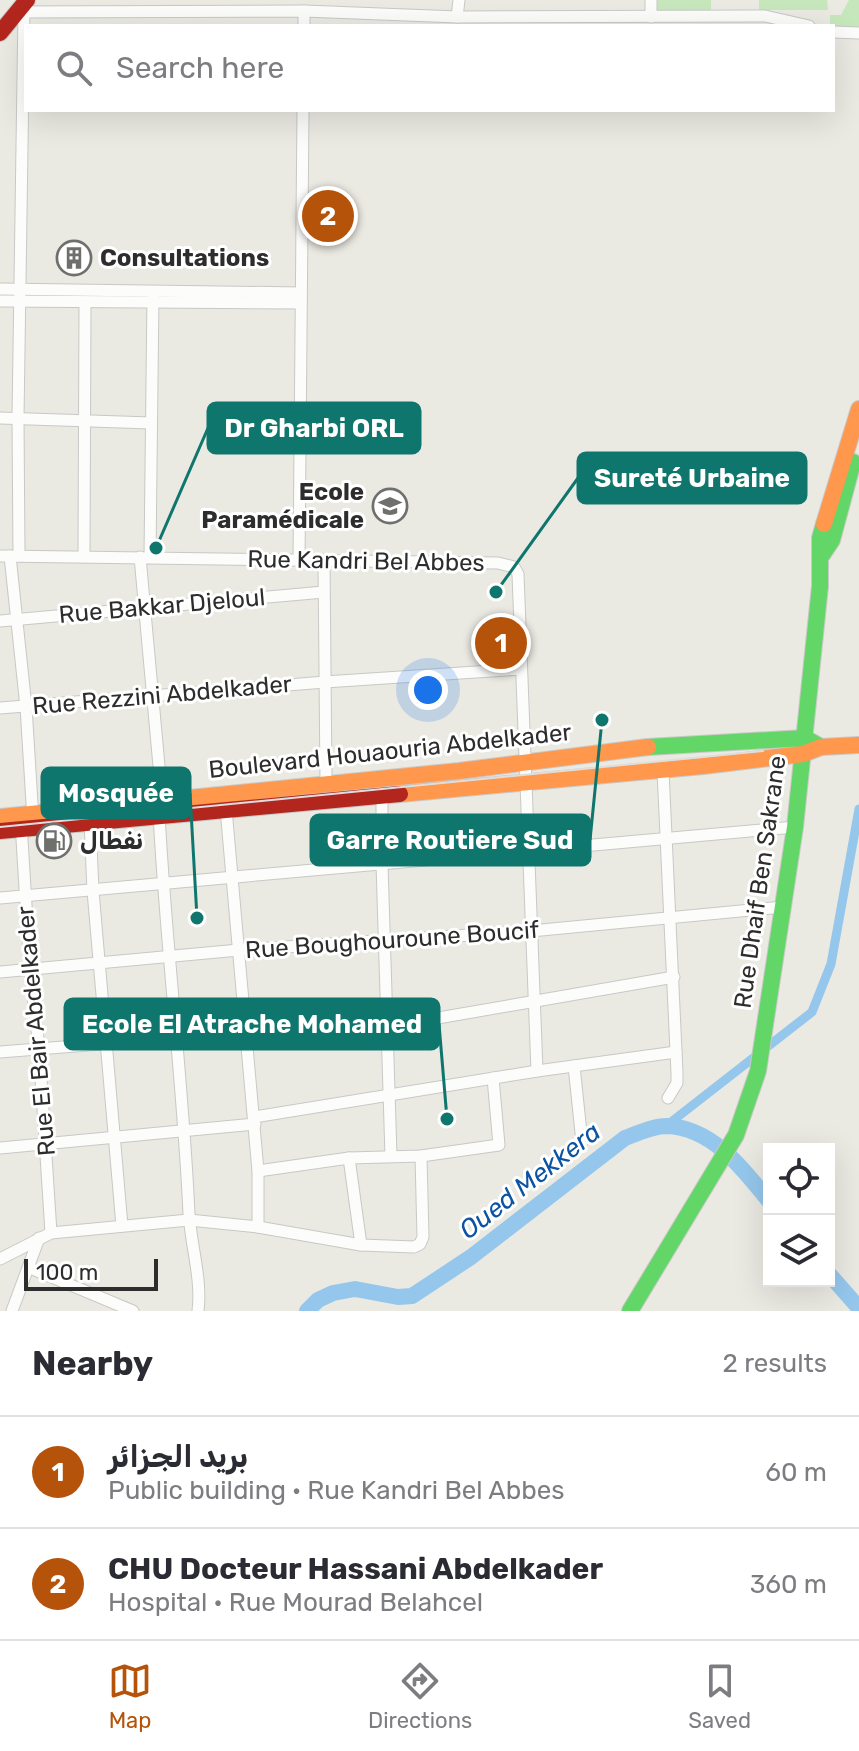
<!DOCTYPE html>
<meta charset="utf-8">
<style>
:root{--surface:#fff;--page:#f2f2f3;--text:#2b2b33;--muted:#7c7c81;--line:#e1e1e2;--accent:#b45309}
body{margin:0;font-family:Rubik,Vazirmatn,sans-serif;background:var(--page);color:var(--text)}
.controls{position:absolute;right:24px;bottom:24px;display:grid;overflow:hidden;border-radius:0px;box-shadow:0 8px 32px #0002}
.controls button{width:72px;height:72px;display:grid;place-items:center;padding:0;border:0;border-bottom:2px solid var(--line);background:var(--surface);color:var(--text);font:40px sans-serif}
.scale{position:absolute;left:24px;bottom:20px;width:134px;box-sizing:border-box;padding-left:8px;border:4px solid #2d2d2d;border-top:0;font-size:22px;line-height:28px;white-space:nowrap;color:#2d2d2d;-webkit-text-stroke:6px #fff;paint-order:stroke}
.you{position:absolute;left:428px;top:690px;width:28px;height:28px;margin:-20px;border:6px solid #fff;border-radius:50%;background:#1a73e8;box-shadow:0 0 0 12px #1a73e833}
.badge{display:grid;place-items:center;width:52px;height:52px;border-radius:50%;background:var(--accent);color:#fff;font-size:26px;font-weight:700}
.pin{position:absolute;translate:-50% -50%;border:4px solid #fff;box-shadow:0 2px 8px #0006}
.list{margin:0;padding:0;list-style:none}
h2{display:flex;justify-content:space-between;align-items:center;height:104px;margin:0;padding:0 32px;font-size:34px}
h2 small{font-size:26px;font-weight:400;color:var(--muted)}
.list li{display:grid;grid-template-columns:52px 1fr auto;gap:24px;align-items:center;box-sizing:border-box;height:112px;padding:0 32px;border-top:2px solid var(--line)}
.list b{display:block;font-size:30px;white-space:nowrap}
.list p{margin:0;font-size:26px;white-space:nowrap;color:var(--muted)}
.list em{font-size:26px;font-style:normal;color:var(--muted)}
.icon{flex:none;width:44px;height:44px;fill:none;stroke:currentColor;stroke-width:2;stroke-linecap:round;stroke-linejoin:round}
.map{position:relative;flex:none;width:859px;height:1311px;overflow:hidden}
.search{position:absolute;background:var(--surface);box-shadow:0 8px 32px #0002;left:24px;right:24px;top:24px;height:88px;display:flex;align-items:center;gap:20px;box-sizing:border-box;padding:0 28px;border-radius:0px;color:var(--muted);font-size:30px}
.sheet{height:328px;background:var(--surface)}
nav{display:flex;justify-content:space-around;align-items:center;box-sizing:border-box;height:112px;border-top:2px solid var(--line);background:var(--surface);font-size:22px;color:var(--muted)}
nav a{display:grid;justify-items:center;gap:4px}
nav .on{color:var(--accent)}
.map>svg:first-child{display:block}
.green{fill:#c5e7bb}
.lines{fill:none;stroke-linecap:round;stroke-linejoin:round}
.canal{stroke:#95c7ec;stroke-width:9}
.river{stroke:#95c7ec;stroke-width:16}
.street-casing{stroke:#c8c8c7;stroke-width:13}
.fast-casing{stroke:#c8c8c7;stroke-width:18}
.slow-casing{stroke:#c8c8c7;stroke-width:18}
.jam-casing{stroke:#c8c8c7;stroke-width:18}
.street{stroke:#fcfcfb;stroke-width:11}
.fast{stroke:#63d668;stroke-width:16}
.slow{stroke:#ff974d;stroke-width:16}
.jam{stroke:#b3261e;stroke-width:16}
.tram{stroke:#dededf;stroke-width:2}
.labels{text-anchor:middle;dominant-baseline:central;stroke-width:6;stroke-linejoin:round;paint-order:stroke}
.poi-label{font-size:24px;font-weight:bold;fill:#2d2d2d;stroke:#fff;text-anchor:start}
.street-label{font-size:24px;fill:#2d2d2d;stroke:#fff}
.water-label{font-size:26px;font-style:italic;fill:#0b53a3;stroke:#fff}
.leader{fill:none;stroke:#0f766e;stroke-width:3}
.callout-dot{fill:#0f766e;stroke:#fff;stroke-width:3}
.callout{fill:#0f766e;stroke:#0f766e;stroke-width:3}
.callout-label{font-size:26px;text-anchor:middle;font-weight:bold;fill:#fff}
</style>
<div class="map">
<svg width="859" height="1311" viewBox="0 0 859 1311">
<rect width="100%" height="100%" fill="#eae9e2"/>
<g class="green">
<rect x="656" y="0" width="55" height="10"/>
<path d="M 759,0 L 827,0 L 828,10 L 759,10 Z"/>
<path d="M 849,0 L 859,0 L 859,29 L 830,26 L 830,15 L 841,15 Z"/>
</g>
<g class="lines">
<path class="canal" d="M 666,1126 L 812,1012 L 831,964 L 859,809"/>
<g class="river">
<path d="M 829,1274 L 859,1308"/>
<path d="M 307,1311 L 318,1300 L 333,1293 L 355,1289 L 398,1297 L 412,1296 L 471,1257 L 625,1138 C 638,1133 653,1126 667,1126 C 713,1128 743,1169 769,1201"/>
</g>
<g class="street-casing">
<g id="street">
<path d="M 651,0 L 651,17"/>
<path d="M 17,12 L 304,11 L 457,17 L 765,16 L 809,26"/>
<path d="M 457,17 L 459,0"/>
<path d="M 304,26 L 304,11"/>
<path d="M 833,32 L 859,33"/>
<path d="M 0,289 L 301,293"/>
<path d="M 0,301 L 301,303"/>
<path d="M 0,418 L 151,423"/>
<path d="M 0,556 L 498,563 L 514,567 L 518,574 L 537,1071"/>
<path d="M 10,556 L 26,707 L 33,819"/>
<path d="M 19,556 L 18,418 L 24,11"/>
<path d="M 84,556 L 85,302"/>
<path d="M 140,557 L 162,799"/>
<path d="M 150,557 L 153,295"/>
<path d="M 299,560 L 303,110"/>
<path d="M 324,560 L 326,783"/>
<path d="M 0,621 L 324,592"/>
<path d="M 0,708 L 325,682 L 521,669"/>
<path d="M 663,771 L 677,1073 L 677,1083 L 668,1098"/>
<path d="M 382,794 L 382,864 L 391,1156"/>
<path d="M 226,809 L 258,1171 L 258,1227"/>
<path d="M 159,814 C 166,948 183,1081 189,1214 C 191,1246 202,1279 198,1311"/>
<path d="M 90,821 L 93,891 L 122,1226"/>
<path d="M 21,823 L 30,970 L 39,1047 L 51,1233"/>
<path d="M 0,898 L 795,827"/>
<path d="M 0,972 L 239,950 L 531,931 L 783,907"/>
<path d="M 0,1052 L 176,1038 L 247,1038 L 386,1027 L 674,977"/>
<path d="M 574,1066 L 582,1142"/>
<path d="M 254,1117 L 537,1071 L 676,1052"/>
<path d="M 0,1148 L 255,1124"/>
<path d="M 349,1158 L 361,1245"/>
<path d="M 258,1171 L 349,1158 L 421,1156 L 499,1145 L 493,1078"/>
<path d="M 0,1259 L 51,1233 L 189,1220 L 258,1227 L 361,1245 L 414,1247 L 420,1244 L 423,1237 L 421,1156"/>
<path d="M 30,1268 L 133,1311"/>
<path d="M 12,1311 L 39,1238"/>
</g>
</g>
<g class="fast-casing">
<g id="fast">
<path d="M 822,555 L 832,540 L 853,462"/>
<path d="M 648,747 L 805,738 L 821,747"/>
<path d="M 630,1311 L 736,1135 L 758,1071 L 795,827 L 820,586 L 820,538 L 824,524"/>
</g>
</g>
<g class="slow-casing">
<g id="slow">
<path d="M 824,524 L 859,409"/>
<path d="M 400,794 L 703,766 L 803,754 L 821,747 L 859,745"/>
<path d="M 0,817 L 459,771 L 648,747"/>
</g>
</g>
<g class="jam-casing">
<g id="jam">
<path d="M 0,33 L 27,0"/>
<path d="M 0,831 L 400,794"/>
</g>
</g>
<use href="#street" class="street"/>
<use href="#fast" class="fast"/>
<use href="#slow" class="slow"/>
<use href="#jam" class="jam"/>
<path class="tram" d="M 0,827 L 763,751"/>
</g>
<defs>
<g id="building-ring" transform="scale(1.8)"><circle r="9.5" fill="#fff" stroke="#6f6f6c" stroke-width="1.5"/><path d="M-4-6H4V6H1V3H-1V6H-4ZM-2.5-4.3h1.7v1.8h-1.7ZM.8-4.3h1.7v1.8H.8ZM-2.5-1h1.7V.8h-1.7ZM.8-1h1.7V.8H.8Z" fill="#6f6f6c"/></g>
<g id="university-ring" transform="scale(1.8)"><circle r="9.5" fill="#fff" stroke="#6f6f6c" stroke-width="1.5"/><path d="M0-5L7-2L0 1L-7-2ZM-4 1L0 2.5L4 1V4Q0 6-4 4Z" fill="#6f6f6c"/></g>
<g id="fuel-ring" transform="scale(1.8)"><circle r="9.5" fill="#fff" stroke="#6f6f6c" stroke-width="1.5"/><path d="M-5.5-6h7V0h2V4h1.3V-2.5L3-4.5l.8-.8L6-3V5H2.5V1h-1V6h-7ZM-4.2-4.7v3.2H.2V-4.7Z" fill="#6f6f6c"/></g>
</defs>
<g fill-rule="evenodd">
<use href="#building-ring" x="74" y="258"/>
<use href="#university-ring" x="390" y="506"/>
<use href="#fuel-ring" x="54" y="841"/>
</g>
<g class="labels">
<g class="poi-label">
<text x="100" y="258">Consultations</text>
<text x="364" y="492" text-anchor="end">Ecole<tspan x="364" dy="28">Paramédicale</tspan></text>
<text x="80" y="841">نفطال</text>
</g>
<g class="street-label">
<text transform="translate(366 561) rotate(1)">Rue Kandri Bel Abbes</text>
<text transform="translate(162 606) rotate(-5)">Rue Bakkar Djeloul</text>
<text transform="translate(162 695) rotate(-5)">Rue Rezzini Abdelkader</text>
<text transform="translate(390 751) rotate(-6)">Boulevard Houaouria Abdelkader</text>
<text transform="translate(760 882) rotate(-82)">Rue Dhaif Ben Sakrane</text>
<text transform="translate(392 940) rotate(-4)">Rue Boughouroune Boucif</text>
<text transform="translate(36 1031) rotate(-95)">Rue El Bair Abdelkader</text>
</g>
<g class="water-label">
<text transform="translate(530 1181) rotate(-38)">Oued Mekkera</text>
</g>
</g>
<path class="leader" d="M156 548L208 428M496 592L578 478M197 918L190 793M602 720L590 840M447 1119L439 1024"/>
<g class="callout-dot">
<circle cx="156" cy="548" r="8"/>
<circle cx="496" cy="592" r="8"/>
<circle cx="197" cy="918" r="8"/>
<circle cx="602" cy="720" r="8"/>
<circle cx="447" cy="1119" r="8"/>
</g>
<g class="callout">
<rect x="208" y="403" width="212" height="50" rx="8"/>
<rect x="578" y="453" width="228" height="50" rx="8"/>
<rect x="42" y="768" width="148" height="50" rx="8"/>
<rect x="311" y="815" width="279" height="50" rx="8"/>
<rect x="65" y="999" width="374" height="50" rx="8"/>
</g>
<g class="callout-label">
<text x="314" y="437">Dr Gharbi ORL</text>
<text x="692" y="487">Sureté Urbaine</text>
<text x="116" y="802">Mosquée</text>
<text x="450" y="849">Garre Routiere Sud</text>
<text x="252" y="1033">Ecole El Atrache Mohamed</text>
</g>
</svg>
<div class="controls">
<button><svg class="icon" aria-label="locate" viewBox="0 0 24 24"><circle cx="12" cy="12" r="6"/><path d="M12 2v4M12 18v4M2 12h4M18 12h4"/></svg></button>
<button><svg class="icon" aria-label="layers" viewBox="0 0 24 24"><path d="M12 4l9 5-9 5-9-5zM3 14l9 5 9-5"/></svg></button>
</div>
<div class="scale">100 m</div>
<div class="you"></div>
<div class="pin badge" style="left:501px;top:643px">1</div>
<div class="pin badge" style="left:328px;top:216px">2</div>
<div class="search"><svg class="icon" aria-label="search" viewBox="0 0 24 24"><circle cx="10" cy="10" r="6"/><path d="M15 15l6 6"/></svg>Search here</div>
</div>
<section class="sheet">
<h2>Nearby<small>2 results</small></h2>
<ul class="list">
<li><span class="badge">1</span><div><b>بريد الجزائر</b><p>Public building · Rue Kandri Bel Abbes</p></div><em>60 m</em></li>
<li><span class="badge">2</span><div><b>CHU Docteur Hassani Abdelkader</b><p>Hospital · Rue Mourad Belahcel</p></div><em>360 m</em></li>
</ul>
</section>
<nav>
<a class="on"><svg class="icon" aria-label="map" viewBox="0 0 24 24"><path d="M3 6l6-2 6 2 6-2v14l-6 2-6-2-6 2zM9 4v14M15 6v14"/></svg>Map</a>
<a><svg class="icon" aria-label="directions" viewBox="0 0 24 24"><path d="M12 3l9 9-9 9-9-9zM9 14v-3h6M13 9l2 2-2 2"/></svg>Directions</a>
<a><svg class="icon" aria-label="saved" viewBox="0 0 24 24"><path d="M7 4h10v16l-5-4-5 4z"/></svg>Saved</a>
</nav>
